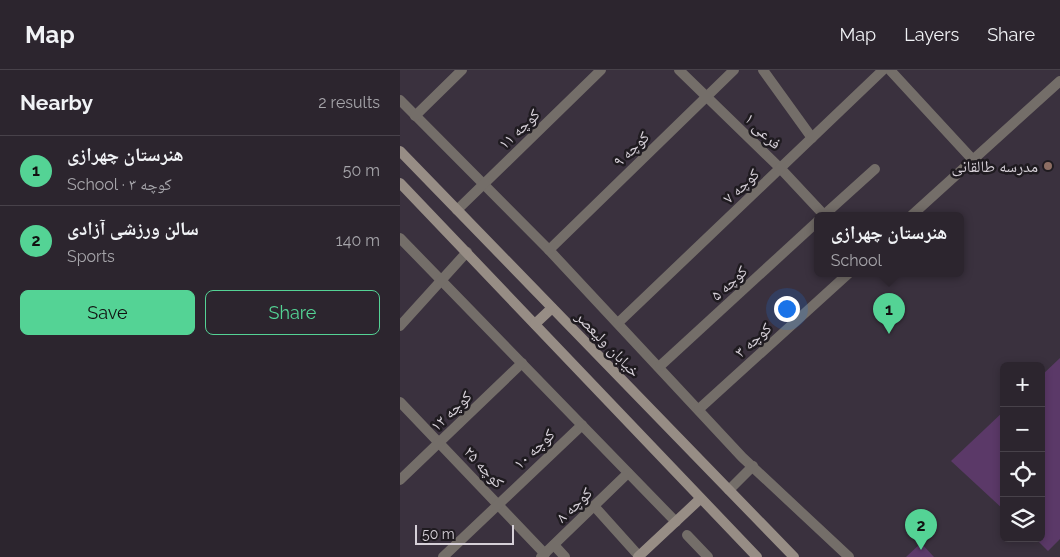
<!DOCTYPE html>
<meta charset="utf-8">
<style>
:root{--surface:#2c252e;--page:#342d36;--text:#f1f3f6;--muted:#a6a5aa;--line:#48424a;--accent:#54d395}
body{margin:0;font-family:Raleway,"Noto Naskh Arabic",sans-serif;background:var(--page);color:var(--text)}
.controls{position:absolute;right:15px;bottom:15px;display:grid;overflow:hidden;border-radius:8px;box-shadow:0 2px 8px #0003}
.controls button{width:45px;height:45px;display:grid;place-items:center;padding:0;border:0;border-bottom:1px solid var(--line);background:var(--surface);color:var(--text);font:25px sans-serif}
.scale{position:absolute;left:15px;bottom:12px;width:99px;box-sizing:border-box;padding-left:5px;border:2px solid #d6d0d8;border-top:0;font-size:14px;line-height:18px;white-space:nowrap;color:#d6d0d8;-webkit-text-stroke:4px #1f1b20;paint-order:stroke}
.you{position:absolute;left:386px;top:238px;width:18px;height:18px;margin:-12px;border:4px solid #fff;border-radius:50%;background:#1a73e8;box-shadow:0 0 0 8px #1a73e833}
.badge{display:grid;place-items:center;width:32px;height:32px;border-radius:50%;background:var(--accent);color:#111;font-size:16px;font-weight:700}
.pin{position:absolute;translate:-50% -41px;filter:drop-shadow(0 1px 2px #0008)}
.pin::after{content:'';position:absolute;top:26px;width:18px;height:15px;background:inherit;clip-path:polygon(0 0,100% 0,50% 100%)}
.popup{position:absolute;left:414px;top:142px;width:150px;height:65px;box-sizing:border-box;display:grid;place-content:center;border-radius:8px;background:var(--surface);filter:drop-shadow(0 1px 4px #0005);font-size:16px;white-space:nowrap;color:var(--muted)}
.popup b{font-size:19px;color:var(--text)}
.popup::after{content:'';position:absolute;left:50%;top:100%;margin-left:-10px;border:10px solid transparent;border-top-color:var(--surface)}
.list{margin:0;padding:0;list-style:none}
h2{display:flex;justify-content:space-between;align-items:center;height:65px;margin:0;padding:0 20px;font-size:21px}
h2 small{font-size:16px;font-weight:400;color:var(--muted)}
.list li{display:grid;grid-template-columns:32px 1fr auto;gap:15px;align-items:center;box-sizing:border-box;height:70px;padding:0 20px;border-top:1px solid var(--line)}
.list b{display:block;font-size:19px;white-space:nowrap}
.list p{margin:0;font-size:16px;white-space:nowrap;color:var(--muted)}
.list em{font-size:16px;font-style:normal;color:var(--muted)}
.actions{display:flex;gap:10px;padding:15px 20px}
.actions a{flex:1;padding:11px 0;border:1px solid var(--accent);border-radius:8px;text-align:center;font-size:18px;color:var(--accent)}
.actions .main{background:var(--accent);color:#111}
.icon{flex:none;width:28px;height:28px;fill:none;stroke:currentColor;stroke-width:2;stroke-linecap:round;stroke-linejoin:round}
.map{position:relative;flex:none;width:660px;height:487px;overflow:hidden}
header{display:flex;align-items:center;gap:30px;box-sizing:border-box;height:70px;padding:0 25px;background:var(--surface);border-bottom:1px solid var(--line)}
header strong{font-size:24px}
nav{display:flex;gap:28px;margin-inline-start:auto;font-size:18px}
main{display:flex}
aside{flex:1;background:var(--surface)}
.map>svg:first-child{display:block}
.pitch{fill:#5b3968}
.lines{fill:none;stroke-linecap:round;stroke-linejoin:round}
.street{stroke:#746e69;stroke-width:10}
.secondary{stroke:#978d85;stroke-width:10}
.education-dot{fill:#8d6e63;stroke:#1f1b20;stroke-width:2}
.labels{text-anchor:middle;dominant-baseline:central;stroke-width:5;stroke-linejoin:round;paint-order:stroke}
.street-label{font-size:16px;fill:#d6d0d8;stroke:#1f1b20}
.poi-label{font-size:16px;fill:#d6d0d8;stroke:#1f1b20;text-anchor:end}
</style>
<header>
<strong>Map</strong>
<nav><a>Map</a><a>Layers</a><a>Share</a></nav>
</header>
<main>
<aside>
<h2>Nearby<small>2 results</small></h2>
<ul class="list">
<li><span class="badge">1</span><div><b>هنرستان چهرازی</b><p>School · کوچه ۳</p></div><em>50 m</em></li>
<li><span class="badge">2</span><div><b>سالن ورزشی آزادی</b><p>Sports</p></div><em>140 m</em></li>
</ul>
<div class="actions"><a class="main">Save</a><a>Share</a></div>
</aside>
<div class="map">
<svg width="660" height="487" viewBox="0 0 660 487">
<rect width="100%" height="100%" fill="#3a313e"/>
<g class="pitch">
<path d="M 660,288 L 660,469 L 648,481 L 635,468 L 641,468 L 641,306 Z"/>
<path d="M 604,341 L 604,440 L 551,391 Z"/>
<path d="M 521,473 L 534,487 L 506,487 Z"/>
</g>
<g class="lines">
<g class="street">
<path d="M 279,0 L 381,99 L 424,145"/>
<path d="M 363,0 L 412,68"/>
<path d="M 490,0 L 573,90"/>
<path d="M 0,30 L 149,180 L 342,387 L 449,487"/>
<path d="M 15,46 L 62,0"/>
<path d="M 57,140 L 201,0"/>
<path d="M 424,145 L 475,99"/>
<path d="M 512,145 L 660,11"/>
<path d="M 0,168 L 276,452"/>
<path d="M 149,180 L 334,0"/>
<path d="M 218,253 L 483,0"/>
<path d="M 0,256 L 67,182"/>
<path d="M 260,296 L 418,151"/>
<path d="M 0,332 L 145,484"/>
<path d="M 299,339 L 449,203"/>
<path d="M 0,410 L 122,293"/>
<path d="M 329,420 L 353,396"/>
<path d="M 194,436 L 239,486"/>
<path d="M 287,465 L 308,487"/>
<path d="M 154,475 L 165,487"/>
<path d="M 43,487 L 182,355"/>
<path d="M 141,487 L 228,403"/>
</g>
<g class="secondary">
<path d="M 0,81 L 394,487"/>
<path d="M 0,113 L 357,487"/>
<path d="M 135,254 L 152,238"/>
<path d="M 238,487 L 300,429"/>
</g>
</g>
<circle class="education-dot" cx="648" cy="96" r="5"/>
<g class="labels">
<g class="street-label">
<text transform="translate(119 59) rotate(-44)">کوچه ۱۱</text>
<text transform="translate(363 61) rotate(44)">فرعی ۱</text>
<text transform="translate(231 79) rotate(-44)">کوچه ۹</text>
<text transform="translate(341 116) rotate(-43)">کوچه ۷</text>
<text transform="translate(329 213) rotate(-43)">کوچه ۵</text>
<text transform="translate(353 270) rotate(-42)">کوچه ۳</text>
<text transform="translate(208 274) rotate(46)">خیابان ولیعصر</text>
<text transform="translate(51 341) rotate(-44)">کوچه ۱۲</text>
<text transform="translate(134 379) rotate(-44)">کوچه ۱۰</text>
<text transform="translate(84 397) rotate(47)">کوچه ۲۵</text>
<text transform="translate(174 435) rotate(-44)">کوچه ۸</text>
</g>
<g class="poi-label">
<text x="638" y="96">مدرسه طالقانی</text>
</g>
</g>
</svg>
<div class="controls">
<button>+</button>
<button>−</button>
<button><svg class="icon" aria-label="locate" viewBox="0 0 24 24"><circle cx="12" cy="12" r="6"/><path d="M12 2v4M12 18v4M2 12h4M18 12h4"/></svg></button>
<button><svg class="icon" aria-label="layers" viewBox="0 0 24 24"><path d="M12 4l9 5-9 5-9-5zM3 14l9 5 9-5"/></svg></button>
</div>
<div class="scale">50 m</div>
<div class="you"></div>
<div class="pin badge" style="left:489px;top:264px">1</div>
<div class="popup"><b>هنرستان چهرازی</b>School</div>
<div class="pin badge" style="left:521px;top:480px">2</div>
</div>
</main>
